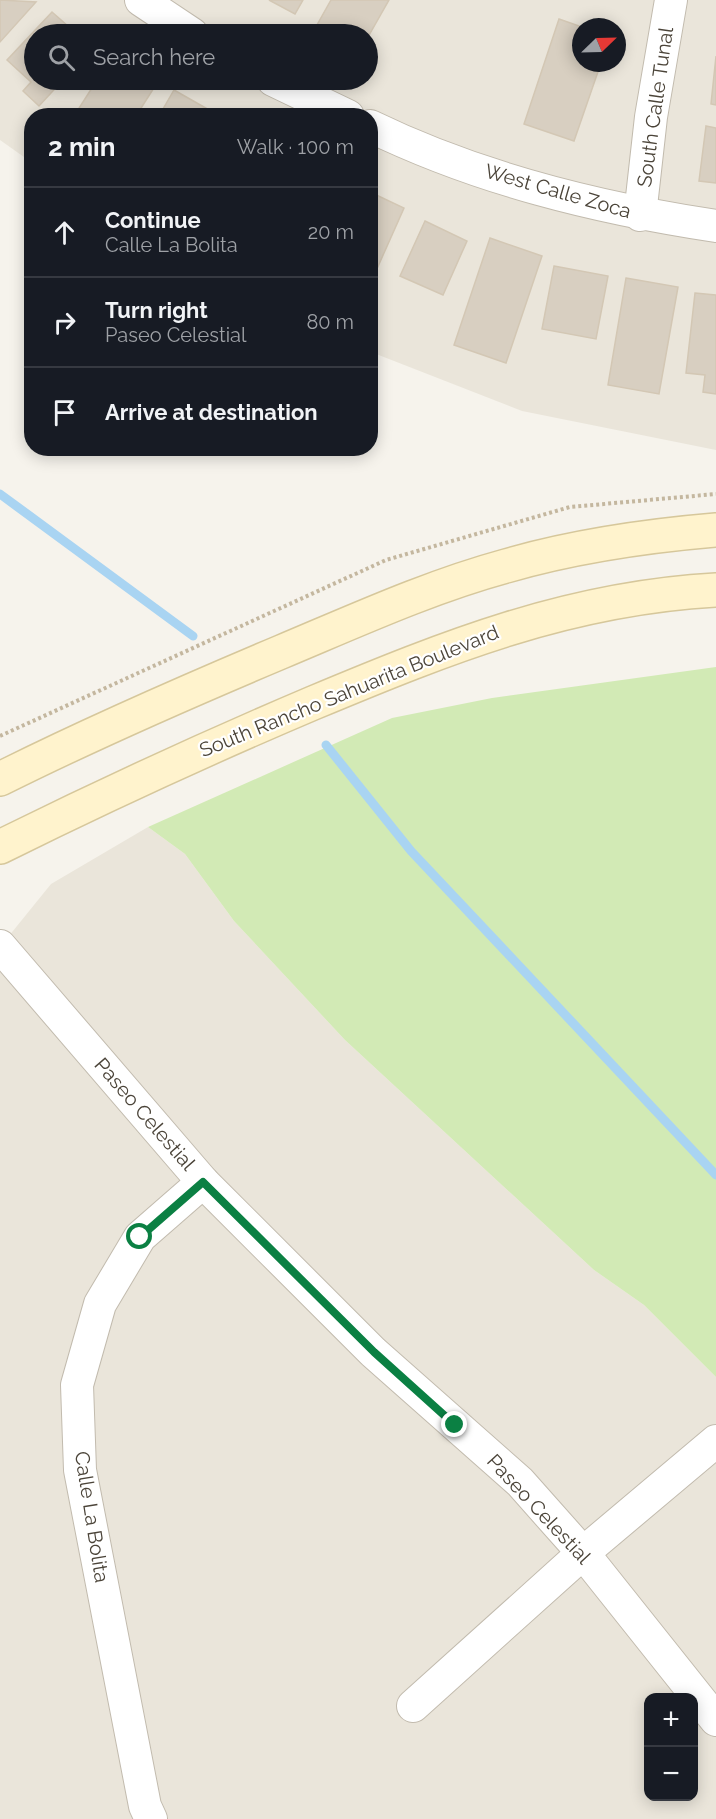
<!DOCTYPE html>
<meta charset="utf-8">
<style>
:root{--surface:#171b24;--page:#20242c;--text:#f1f3f6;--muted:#9ea1a6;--line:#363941}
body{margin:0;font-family:Raleway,sans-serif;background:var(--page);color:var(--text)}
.controls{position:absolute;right:18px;bottom:18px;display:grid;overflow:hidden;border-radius:12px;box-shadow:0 3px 15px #0003}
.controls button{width:54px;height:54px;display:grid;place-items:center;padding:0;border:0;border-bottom:2px solid var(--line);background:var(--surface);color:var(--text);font:30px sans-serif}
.compass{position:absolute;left:572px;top:18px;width:54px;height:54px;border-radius:50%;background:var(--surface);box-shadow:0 3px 15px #0003;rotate:67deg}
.stop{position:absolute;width:18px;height:18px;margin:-14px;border:4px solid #0b8043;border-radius:50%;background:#fff}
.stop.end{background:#0b8043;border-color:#fff;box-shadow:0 2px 6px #0008}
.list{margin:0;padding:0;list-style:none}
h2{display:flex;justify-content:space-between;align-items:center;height:78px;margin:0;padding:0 24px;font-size:26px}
h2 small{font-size:20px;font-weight:400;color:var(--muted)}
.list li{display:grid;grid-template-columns:39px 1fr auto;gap:18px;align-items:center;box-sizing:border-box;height:90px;padding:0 24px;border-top:2px solid var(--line)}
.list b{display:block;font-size:22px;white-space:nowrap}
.list p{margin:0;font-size:20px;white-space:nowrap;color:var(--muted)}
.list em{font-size:20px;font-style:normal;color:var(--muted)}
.icon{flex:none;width:33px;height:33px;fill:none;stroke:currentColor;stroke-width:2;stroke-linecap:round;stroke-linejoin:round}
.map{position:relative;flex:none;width:716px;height:1819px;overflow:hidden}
.search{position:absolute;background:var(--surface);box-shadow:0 3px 15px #0003;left:24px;top:24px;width:354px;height:66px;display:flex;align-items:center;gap:15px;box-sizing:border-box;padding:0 21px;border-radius:33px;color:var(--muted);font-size:22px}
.panel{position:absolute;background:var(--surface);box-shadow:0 3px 15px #0003;left:24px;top:108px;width:354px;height:348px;border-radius:24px}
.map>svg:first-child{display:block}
.residential{fill:#eae5da;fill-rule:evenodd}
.green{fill:#d2eab5}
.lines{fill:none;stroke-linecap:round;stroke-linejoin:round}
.stream{stroke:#a9d4f2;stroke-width:9}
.building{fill:#d8cfc1;stroke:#d3c7b4;stroke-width:1.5}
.street-casing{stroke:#c2bbae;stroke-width:34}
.secondary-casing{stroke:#d6c79b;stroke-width:36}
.path{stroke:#c4b79f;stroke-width:4;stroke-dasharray:3 3;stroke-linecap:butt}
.street{stroke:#fff;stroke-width:32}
.secondary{stroke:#fff3cd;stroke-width:33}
.route{stroke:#0b8043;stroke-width:8}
.labels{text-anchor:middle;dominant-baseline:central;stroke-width:4.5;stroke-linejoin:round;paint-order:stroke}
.street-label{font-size:20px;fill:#4b4439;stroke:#fff}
</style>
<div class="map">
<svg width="716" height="1819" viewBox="0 0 716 1819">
<rect width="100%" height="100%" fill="#f6f3ec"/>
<g class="residential">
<path d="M 0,0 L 716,0 L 716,450 L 522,411 L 371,352 L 370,116 L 32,116 L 31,162 L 0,140 ZM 581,27 L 617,27 L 617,63 L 581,63 ZM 34,34 L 368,34 L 368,80 L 34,80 Z"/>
<path d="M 148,827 L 185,854 L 234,921 L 345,1040 L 594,1270 L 644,1305 L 716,1377 L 716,1819 L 0,1819 L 0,947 L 51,884 ZM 648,1698 L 694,1698 L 694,1796 L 648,1796 Z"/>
</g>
<path class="green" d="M 716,667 L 716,1377 L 644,1305 L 594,1270 L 345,1040 L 234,921 L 185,854 L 148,827 L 392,718 L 492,698 Z"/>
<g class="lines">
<g class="stream">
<path d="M 0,494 L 193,636"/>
<path d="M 326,745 L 411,851 L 716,1175"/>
</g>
</g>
<g class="building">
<path d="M 0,0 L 36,2 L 0,42 Z"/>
<path d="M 269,0 L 303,0 L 295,14 Z"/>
<path d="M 331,0 L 389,0 L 368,37 L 368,34 L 333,34 L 317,25 Z"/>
<path d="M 52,12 L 77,34 L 34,34 L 34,80 L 63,80 L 39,106 L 23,91 L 31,82 L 7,60 Z"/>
<path d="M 559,19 L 582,27 L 581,63 L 601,63 L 574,141 L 524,124 Z"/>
<path d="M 716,56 L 716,105 L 711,104 Z"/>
<path d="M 97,80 L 159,80 L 136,116 L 74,116 Z"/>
<path d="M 174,90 L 218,115 L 217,116 L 159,116 Z"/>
<path d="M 706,126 L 716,128 L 716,183 L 699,181 Z"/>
<path d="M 370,192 L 404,208 L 376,271 L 370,268 Z"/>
<path d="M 425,221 L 467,241 L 443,295 L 400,276 Z"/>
<path d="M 490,238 L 542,256 L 506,363 L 454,345 Z"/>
<path d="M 554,266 L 608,276 L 596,339 L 542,329 Z"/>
<path d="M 626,278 L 678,287 L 659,394 L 608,385 Z"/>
<path d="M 695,293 L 716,295 L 716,394 L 703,392 L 705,375 L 686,373 Z"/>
</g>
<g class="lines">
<g class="street-casing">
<g id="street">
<path d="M 141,0 L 192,34"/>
<path d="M 273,80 L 348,116"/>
<path d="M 370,126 C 479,179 597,208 716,226"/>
<path d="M 640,215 L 651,117 L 671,0"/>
<path d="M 0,946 L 203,1182 L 373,1352 L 520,1482 L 583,1553 L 716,1720"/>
<path d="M 413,1706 L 583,1553 L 716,1441"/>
<path d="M 151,1819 L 145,1806 L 80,1470 L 77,1385 L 100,1304 L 140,1237 L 203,1182"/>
</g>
</g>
<g class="secondary-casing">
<g id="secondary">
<path d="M 0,779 C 92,733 186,692 281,652 C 355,621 429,587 506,566 C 575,546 645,536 716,530"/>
<path d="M 0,847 C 103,796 207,748 313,703 C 447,647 569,598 716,590"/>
</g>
</g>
<path class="path" d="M 0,736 L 386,560 L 570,507 L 716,494"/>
<use href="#street" class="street"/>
<use href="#secondary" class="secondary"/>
</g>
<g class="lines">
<path class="route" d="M 140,1237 L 203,1182 L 374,1352 L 455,1425"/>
</g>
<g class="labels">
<g class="street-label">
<text transform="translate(655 107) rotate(-82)">South Calle Tunal</text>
<text transform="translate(558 191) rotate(16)">West Calle Zoca</text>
<text transform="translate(349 691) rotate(-22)">South Rancho Sahuarita Boulevard</text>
<text transform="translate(145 1114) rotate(49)">Paseo Celestial</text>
<text transform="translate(539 1509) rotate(47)">Paseo Celestial</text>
<text transform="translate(92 1517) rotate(81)">Calle La Bolita</text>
</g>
</g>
</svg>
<div class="controls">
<button>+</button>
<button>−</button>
</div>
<svg class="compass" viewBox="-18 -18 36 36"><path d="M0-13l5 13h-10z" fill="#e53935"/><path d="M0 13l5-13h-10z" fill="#9ea1a6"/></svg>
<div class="stop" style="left:140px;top:1237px"></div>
<div class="stop end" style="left:455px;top:1425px"></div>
<div class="search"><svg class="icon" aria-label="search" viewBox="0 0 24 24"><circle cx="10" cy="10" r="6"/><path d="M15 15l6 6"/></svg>Search here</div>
<section class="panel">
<h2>2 min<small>Walk · 100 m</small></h2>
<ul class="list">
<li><svg class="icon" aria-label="ahead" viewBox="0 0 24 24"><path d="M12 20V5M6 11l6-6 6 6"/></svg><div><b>Continue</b><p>Calle La Bolita</p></div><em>20 m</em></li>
<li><svg class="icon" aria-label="right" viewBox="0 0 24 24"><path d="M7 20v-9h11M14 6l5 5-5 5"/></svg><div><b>Turn right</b><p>Paseo Celestial</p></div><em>80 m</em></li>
<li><svg class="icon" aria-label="arrive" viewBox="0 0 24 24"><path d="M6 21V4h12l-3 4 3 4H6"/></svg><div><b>Arrive at destination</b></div></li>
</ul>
</section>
</div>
